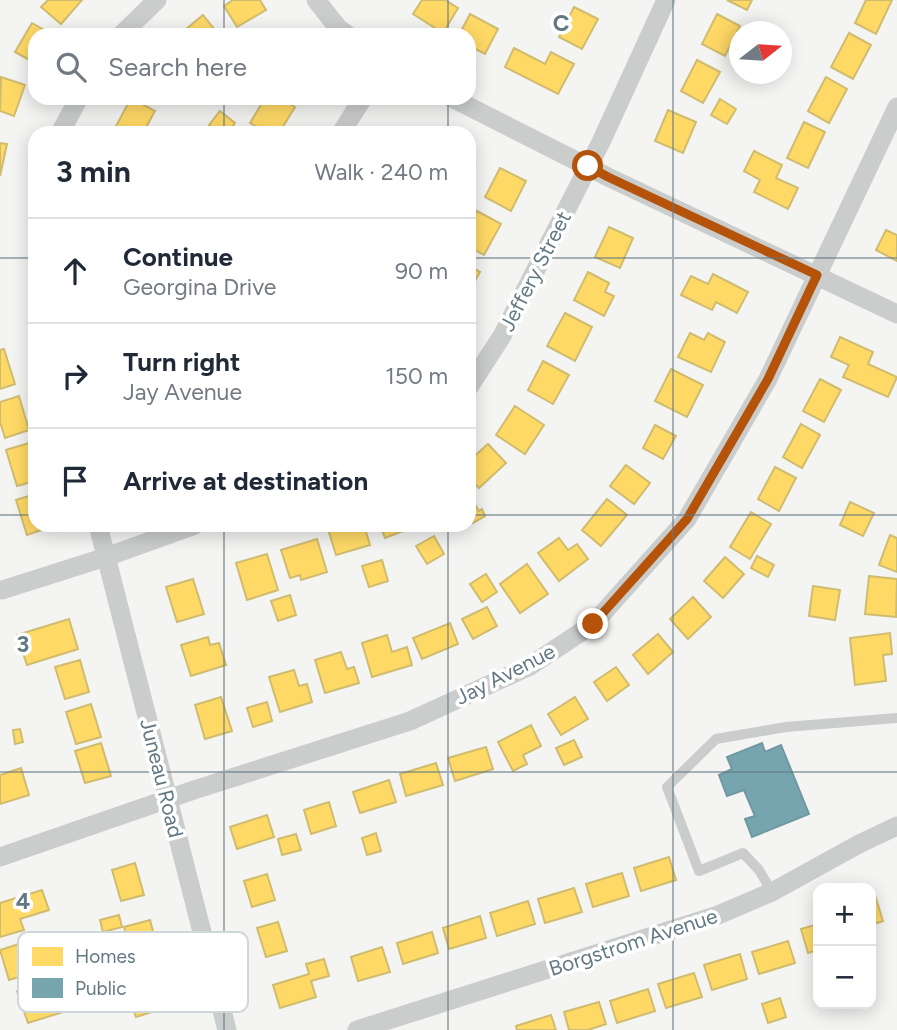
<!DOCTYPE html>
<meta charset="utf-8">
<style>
:root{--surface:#fff;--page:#f2f2f3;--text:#1f2937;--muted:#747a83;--line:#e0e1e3}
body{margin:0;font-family:Figtree,sans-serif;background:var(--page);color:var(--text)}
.controls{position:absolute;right:21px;bottom:21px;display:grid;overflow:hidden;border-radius:14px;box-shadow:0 4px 18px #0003}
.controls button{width:63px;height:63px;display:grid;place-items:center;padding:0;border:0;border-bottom:2px solid var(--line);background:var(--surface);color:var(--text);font:35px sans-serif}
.compass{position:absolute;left:729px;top:21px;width:63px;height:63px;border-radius:50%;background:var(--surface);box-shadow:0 4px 18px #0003;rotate:73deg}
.stop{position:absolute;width:21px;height:21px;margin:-16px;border:5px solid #b45309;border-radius:50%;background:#fff}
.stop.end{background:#b45309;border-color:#fff;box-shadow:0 2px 7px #0008}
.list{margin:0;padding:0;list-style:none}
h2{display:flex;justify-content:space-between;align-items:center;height:91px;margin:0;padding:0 28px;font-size:30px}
h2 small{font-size:23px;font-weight:400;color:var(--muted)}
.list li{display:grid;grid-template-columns:46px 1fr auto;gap:21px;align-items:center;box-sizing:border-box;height:105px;padding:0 28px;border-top:2px solid var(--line)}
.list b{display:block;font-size:26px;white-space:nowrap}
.list p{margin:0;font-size:23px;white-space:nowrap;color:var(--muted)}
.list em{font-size:23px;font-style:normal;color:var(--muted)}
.icon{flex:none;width:38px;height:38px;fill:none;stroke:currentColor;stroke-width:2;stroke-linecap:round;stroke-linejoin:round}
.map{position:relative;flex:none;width:897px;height:1030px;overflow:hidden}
.search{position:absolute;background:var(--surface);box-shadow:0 4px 18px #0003;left:28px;top:28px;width:448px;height:77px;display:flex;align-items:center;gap:18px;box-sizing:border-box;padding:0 24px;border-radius:21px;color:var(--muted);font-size:26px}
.panel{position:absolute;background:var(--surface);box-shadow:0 4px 18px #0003;left:28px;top:126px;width:448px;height:406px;border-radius:21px}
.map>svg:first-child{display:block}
.homes{fill:#ffd966;stroke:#d0bc6f;stroke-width:2}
.public{fill:#76a5af;stroke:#7098a2;stroke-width:2}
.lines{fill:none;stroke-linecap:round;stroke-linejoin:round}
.service{stroke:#cbcdcd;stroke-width:10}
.minor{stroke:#cbcdcd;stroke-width:19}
.route{stroke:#b45309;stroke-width:9}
.grid{fill:none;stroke:#627984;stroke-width:2;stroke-opacity:0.55}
.labels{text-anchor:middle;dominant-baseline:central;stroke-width:7;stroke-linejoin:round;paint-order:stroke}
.street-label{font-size:21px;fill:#627984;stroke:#fff}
.key{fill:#fff;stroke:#d0d7da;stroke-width:2}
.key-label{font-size:19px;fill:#627984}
.grid-label{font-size:23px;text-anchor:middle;font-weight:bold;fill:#627984;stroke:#fff;stroke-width:7;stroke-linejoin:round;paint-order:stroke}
</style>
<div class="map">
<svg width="897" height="1030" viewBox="0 0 897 1030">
<rect width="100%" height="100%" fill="#f4f4f2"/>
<g class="homes">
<path d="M 48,0 L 82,0 L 61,24 L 41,7 Z"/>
<path d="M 233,0 L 260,0 L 266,10 L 237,27 L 224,6 Z"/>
<path d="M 422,0 L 445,0 L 458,8 L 443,33 L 413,14 Z"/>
<path d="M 727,0 L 752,0 L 747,10 Z"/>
<path d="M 866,0 L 892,0 L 876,34 L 855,23 Z"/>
<path d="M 574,7 L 598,19 L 582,49 L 559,37 Z"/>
<path d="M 470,14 L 498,29 L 485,54 L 469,46 L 469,35 L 459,35 Z"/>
<path d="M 717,14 L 740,26 L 725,56 L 702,44 Z"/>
<path d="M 203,15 L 219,35 L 179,35 Z"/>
<path d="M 32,23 L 53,35 L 35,35 L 35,63 L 15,52 Z"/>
<path d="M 849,33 L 871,45 L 853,79 L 831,67 Z"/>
<path d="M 514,48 L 545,64 L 551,52 L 574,64 L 558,94 L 505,67 Z"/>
<path d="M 697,60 L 720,72 L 703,103 L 681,91 Z"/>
<path d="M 1,77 L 25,85 L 14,116 L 0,111 Z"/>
<path d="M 826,77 L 847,89 L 829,123 L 808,111 Z"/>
<path d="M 131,98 L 155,111 L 143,133 L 124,133 L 115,128 Z"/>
<path d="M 265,98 L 280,98 L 295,107 L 279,133 L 266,133 L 250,123 Z"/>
<path d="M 720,99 L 736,109 L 727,124 L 711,115 Z"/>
<path d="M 668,110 L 696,122 L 683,153 L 655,141 Z"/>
<path d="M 220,111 L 235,123 L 228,133 L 219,133 L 209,125 Z"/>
<path d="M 804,122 L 825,132 L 808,168 L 787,158 Z"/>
<path d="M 0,143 L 7,144 L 0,176 Z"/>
<path d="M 754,151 L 782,165 L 776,178 L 798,188 L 788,209 L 754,192 L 760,180 L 744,171 Z"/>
<path d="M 500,168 L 526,181 L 511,211 L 485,197 Z"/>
<path d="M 477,211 L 501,224 L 484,255 L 469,247 L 469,219 L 472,220 Z"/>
<path d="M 609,227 L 633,238 L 620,268 L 595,257 Z"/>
<path d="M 886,230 L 897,235 L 897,261 L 876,250 Z"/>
<path d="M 469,266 L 480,272 L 469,292 Z"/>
<path d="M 588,272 L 609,283 L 605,292 L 614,296 L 604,316 L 574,300 Z"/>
<path d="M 713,274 L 748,292 L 737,313 L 716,302 L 712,310 L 681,295 L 691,276 L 708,284 Z"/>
<path d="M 565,313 L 592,327 L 575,361 L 547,346 Z"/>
<path d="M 690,333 L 704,340 L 708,333 L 725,342 L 711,372 L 678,357 Z"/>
<path d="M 840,337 L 873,352 L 868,364 L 897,377 L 888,397 L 843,377 L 849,365 L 831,357 Z"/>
<path d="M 4,349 L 15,384 L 0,389 L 0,350 Z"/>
<path d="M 543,361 L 569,375 L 553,404 L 528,390 Z"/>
<path d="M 671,369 L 703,385 L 687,417 L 655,401 Z"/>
<path d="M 820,379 L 841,390 L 824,422 L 803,411 Z"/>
<path d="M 19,396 L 29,430 L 5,438 L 0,422 L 0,402 Z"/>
<path d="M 515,406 L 544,425 L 525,454 L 496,435 Z"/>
<path d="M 801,424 L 820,435 L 802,468 L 783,457 Z"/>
<path d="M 655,425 L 676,436 L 663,459 L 643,448 Z"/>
<path d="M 29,443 L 35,461 L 35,481 L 17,486 L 6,450 Z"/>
<path d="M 488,444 L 506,463 L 479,488 L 469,478 L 469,461 Z"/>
<path d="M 626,465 L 650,483 L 634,504 L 610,486 Z"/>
<path d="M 775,467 L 796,478 L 779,511 L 758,499 Z"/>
<path d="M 35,494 L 35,525 L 53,526 L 27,535 L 16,500 Z"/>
<path d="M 469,494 L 479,511 L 482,509 L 485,516 L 473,523 L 469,516 Z"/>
<path d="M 607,499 L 627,515 L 601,546 L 582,530 Z"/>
<path d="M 850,502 L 874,513 L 863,536 L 840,525 Z"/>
<path d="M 751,512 L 771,524 L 750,559 L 730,547 Z"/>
<path d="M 341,525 L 364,525 L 370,545 L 336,555 L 328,529 Z"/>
<path d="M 380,525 L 416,525 L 416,526 L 385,538 Z"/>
<path d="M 890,535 L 897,538 L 897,572 L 879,565 Z"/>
<path d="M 434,536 L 444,554 L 427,564 L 416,546 Z"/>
<path d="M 559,538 L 568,550 L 577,544 L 588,559 L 559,581 L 538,553 Z"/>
<path d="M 317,539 L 327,572 L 301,580 L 300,575 L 290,578 L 281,550 Z"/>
<path d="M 267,554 L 278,590 L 247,600 L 236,563 Z"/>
<path d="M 757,556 L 774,565 L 768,577 L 751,568 Z"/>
<path d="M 725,557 L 744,574 L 723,598 L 704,581 Z"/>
<path d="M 382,560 L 388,581 L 369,587 L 362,566 Z"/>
<path d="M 527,564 L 548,594 L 520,613 L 500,584 Z"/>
<path d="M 486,574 L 497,592 L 482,602 L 470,584 Z"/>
<path d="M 869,576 L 897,579 L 896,617 L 865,614 Z"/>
<path d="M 193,579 L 204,614 L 177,622 L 166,587 Z"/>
<path d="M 813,586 L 840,590 L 835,620 L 809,616 Z"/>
<path d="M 290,595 L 296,615 L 278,621 L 271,601 Z"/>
<path d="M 693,597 L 711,617 L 688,639 L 670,619 Z"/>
<path d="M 487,607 L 497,626 L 473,639 L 462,619 Z"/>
<path d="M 69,619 L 78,649 L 27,665 L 17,635 Z"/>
<path d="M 450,623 L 458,644 L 422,659 L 413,638 Z"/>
<path d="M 890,633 L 892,654 L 883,655 L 886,681 L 855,685 L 850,638 Z"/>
<path d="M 658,634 L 673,652 L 648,674 L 633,655 Z"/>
<path d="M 387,635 L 392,652 L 407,647 L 412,665 L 372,677 L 362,643 Z"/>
<path d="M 208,637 L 210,645 L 219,643 L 226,665 L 191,676 L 181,645 Z"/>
<path d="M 341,652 L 347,669 L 354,667 L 359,683 L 325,693 L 315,660 Z"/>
<path d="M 80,660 L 89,692 L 65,699 L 55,667 Z"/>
<path d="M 616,667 L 629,685 L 607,701 L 594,682 Z"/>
<path d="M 294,670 L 299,686 L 307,684 L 312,702 L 280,712 L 269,677 Z"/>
<path d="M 221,697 L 232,731 L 205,739 L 195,705 Z"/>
<path d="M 575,697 L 588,719 L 561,735 L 548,714 Z"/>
<path d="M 267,702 L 272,721 L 253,727 L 247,708 Z"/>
<path d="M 91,704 L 101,737 L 76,744 L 66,712 Z"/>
<path d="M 531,725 L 541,746 L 523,755 L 527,764 L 513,771 L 498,742 Z"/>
<path d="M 20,729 L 23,742 L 15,744 L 13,730 Z"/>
<path d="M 574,740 L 582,757 L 564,765 L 556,748 Z"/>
<path d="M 101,743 L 111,776 L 85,783 L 75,751 Z"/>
<path d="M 486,747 L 493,769 L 455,781 L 448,758 Z"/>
<path d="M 436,763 L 443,785 L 406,796 L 400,774 Z"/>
<path d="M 21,768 L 29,795 L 0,804 L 0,775 Z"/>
<path d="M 389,780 L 396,802 L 360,813 L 353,792 Z"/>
<path d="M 329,802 L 336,826 L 311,834 L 304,810 Z"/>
<path d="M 267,815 L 274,837 L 237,849 L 230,827 Z"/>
<path d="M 376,833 L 381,851 L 367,855 L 362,838 Z"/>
<path d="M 296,834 L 301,850 L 282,855 L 278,839 Z"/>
<path d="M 669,857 L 676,880 L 641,891 L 634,868 Z"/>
<path d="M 135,863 L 144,895 L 121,901 L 112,870 Z"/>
<path d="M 622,873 L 629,896 L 593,907 L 586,884 Z"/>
<path d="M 267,874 L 275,900 L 252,907 L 244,881 Z"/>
<path d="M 574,888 L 582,912 L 545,923 L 538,899 Z"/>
<path d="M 42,890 L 49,910 L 20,919 L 24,930 L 0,937 L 0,903 Z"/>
<path d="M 875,895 L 883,921 L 871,925 L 871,897 Z"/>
<path d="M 528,901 L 535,924 L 497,936 L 490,913 Z"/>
<path d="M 119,915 L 122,927 L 103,932 L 100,920 Z"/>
<path d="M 480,916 L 486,938 L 449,949 L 443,928 Z"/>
<path d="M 150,920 L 158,950 L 133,957 L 124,927 Z"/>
<path d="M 278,922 L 287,951 L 266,957 L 257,928 Z"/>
<path d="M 818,924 L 818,950 L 808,953 L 801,929 Z"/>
<path d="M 432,932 L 438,953 L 403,964 L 397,943 Z"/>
<path d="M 31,940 L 40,971 L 9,980 L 0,950 Z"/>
<path d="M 788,941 L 795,963 L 759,974 L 752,952 Z"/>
<path d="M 382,947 L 390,972 L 358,981 L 351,957 Z"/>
<path d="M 740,954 L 747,979 L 712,990 L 704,965 Z"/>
<path d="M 324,959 L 329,976 L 311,981 L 316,997 L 280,1008 L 273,985 L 309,974 L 306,964 Z"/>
<path d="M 694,973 L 702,997 L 666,1008 L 658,984 Z"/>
<path d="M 163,981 L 171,1006 L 136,1017 L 128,992 Z"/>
<path d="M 43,982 L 47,995 L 79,985 L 85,1005 L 28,1023 L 17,991 Z"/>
<path d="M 648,989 L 655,1011 L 617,1023 L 610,1001 Z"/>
<path d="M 780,998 L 786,1017 L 768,1023 L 762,1004 Z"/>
<path d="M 599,1002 L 606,1024 L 588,1030 L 569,1030 L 564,1012 Z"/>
<path d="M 551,1015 L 556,1030 L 517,1030 L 516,1026 Z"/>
</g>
<path class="public" d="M 762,743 L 765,752 L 781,745 L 809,814 L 752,837 L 745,819 L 755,816 L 744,790 L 727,796 L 719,775 L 732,769 L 727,757 Z"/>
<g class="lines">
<path class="service" d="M 772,892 L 759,870 L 743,853 L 699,871 L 667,787 L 716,739 L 786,727 L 897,718"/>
<g class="minor">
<path d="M 316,0 L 339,29 L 348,35"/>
<path d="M 121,35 L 157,0"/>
<path d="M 452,98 L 608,177 L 897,314"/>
<path d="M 60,133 L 79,98"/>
<path d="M 341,133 L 363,98"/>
<path d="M 469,387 L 502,336 L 601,142 L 666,0"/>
<path d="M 98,525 L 227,1030"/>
<path d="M 2,590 L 106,557 L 195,525"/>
<path d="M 0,857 L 194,790 L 410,721 L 530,666 L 593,624 L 687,519 L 768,379 L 897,107"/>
<path d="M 357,1030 L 718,915 L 772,892 L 859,844 L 897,826"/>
</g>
</g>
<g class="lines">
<path class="route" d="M 588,166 L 608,177 L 817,275 L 768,379 L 687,519 L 593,624"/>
</g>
<path class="grid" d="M 224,0 L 224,35M 448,0 L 448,35M 673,0 L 673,1030M 224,98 L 224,133M 448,98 L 448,133M 0,258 L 35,258M 469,258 L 897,258M 0,515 L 35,515M 469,515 L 897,515M 224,525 L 224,1030M 448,525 L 448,1030M 0,772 L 897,772"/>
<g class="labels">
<g class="street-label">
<text transform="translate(535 271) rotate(-63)">Jeffery Street</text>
<text transform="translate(505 674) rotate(-27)">Jay Avenue</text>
<text transform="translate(162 778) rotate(76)">Juneau Road</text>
<text transform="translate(633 942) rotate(-18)">Borgstrom Avenue</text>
</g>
</g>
<rect x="18" y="932" width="230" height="80" rx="10" class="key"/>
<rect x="32" y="947" width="31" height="19" fill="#ffd966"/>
<rect x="32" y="978" width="31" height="20" fill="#76a5af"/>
<g class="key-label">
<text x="75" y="963">Homes</text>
<text x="75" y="995">Public</text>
</g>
<g class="grid-label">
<text x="561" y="31">C</text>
<text x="23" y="652">3</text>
<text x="23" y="909">4</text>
</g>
</svg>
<div class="controls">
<button>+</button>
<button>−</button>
</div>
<svg class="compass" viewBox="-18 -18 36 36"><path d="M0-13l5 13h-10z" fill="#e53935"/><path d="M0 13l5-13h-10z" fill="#747a83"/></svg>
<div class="stop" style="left:588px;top:166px"></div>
<div class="stop end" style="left:593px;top:624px"></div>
<div class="search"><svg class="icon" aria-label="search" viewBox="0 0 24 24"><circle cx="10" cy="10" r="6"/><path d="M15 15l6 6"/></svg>Search here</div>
<section class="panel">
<h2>3 min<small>Walk · 240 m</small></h2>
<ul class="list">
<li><svg class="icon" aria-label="ahead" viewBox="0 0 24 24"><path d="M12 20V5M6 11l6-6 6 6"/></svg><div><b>Continue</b><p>Georgina Drive</p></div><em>90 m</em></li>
<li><svg class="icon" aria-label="right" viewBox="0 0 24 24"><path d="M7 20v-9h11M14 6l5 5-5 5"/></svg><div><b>Turn right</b><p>Jay Avenue</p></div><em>150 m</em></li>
<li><svg class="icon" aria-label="arrive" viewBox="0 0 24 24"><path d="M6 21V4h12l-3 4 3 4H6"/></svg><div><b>Arrive at destination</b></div></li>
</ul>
</section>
</div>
